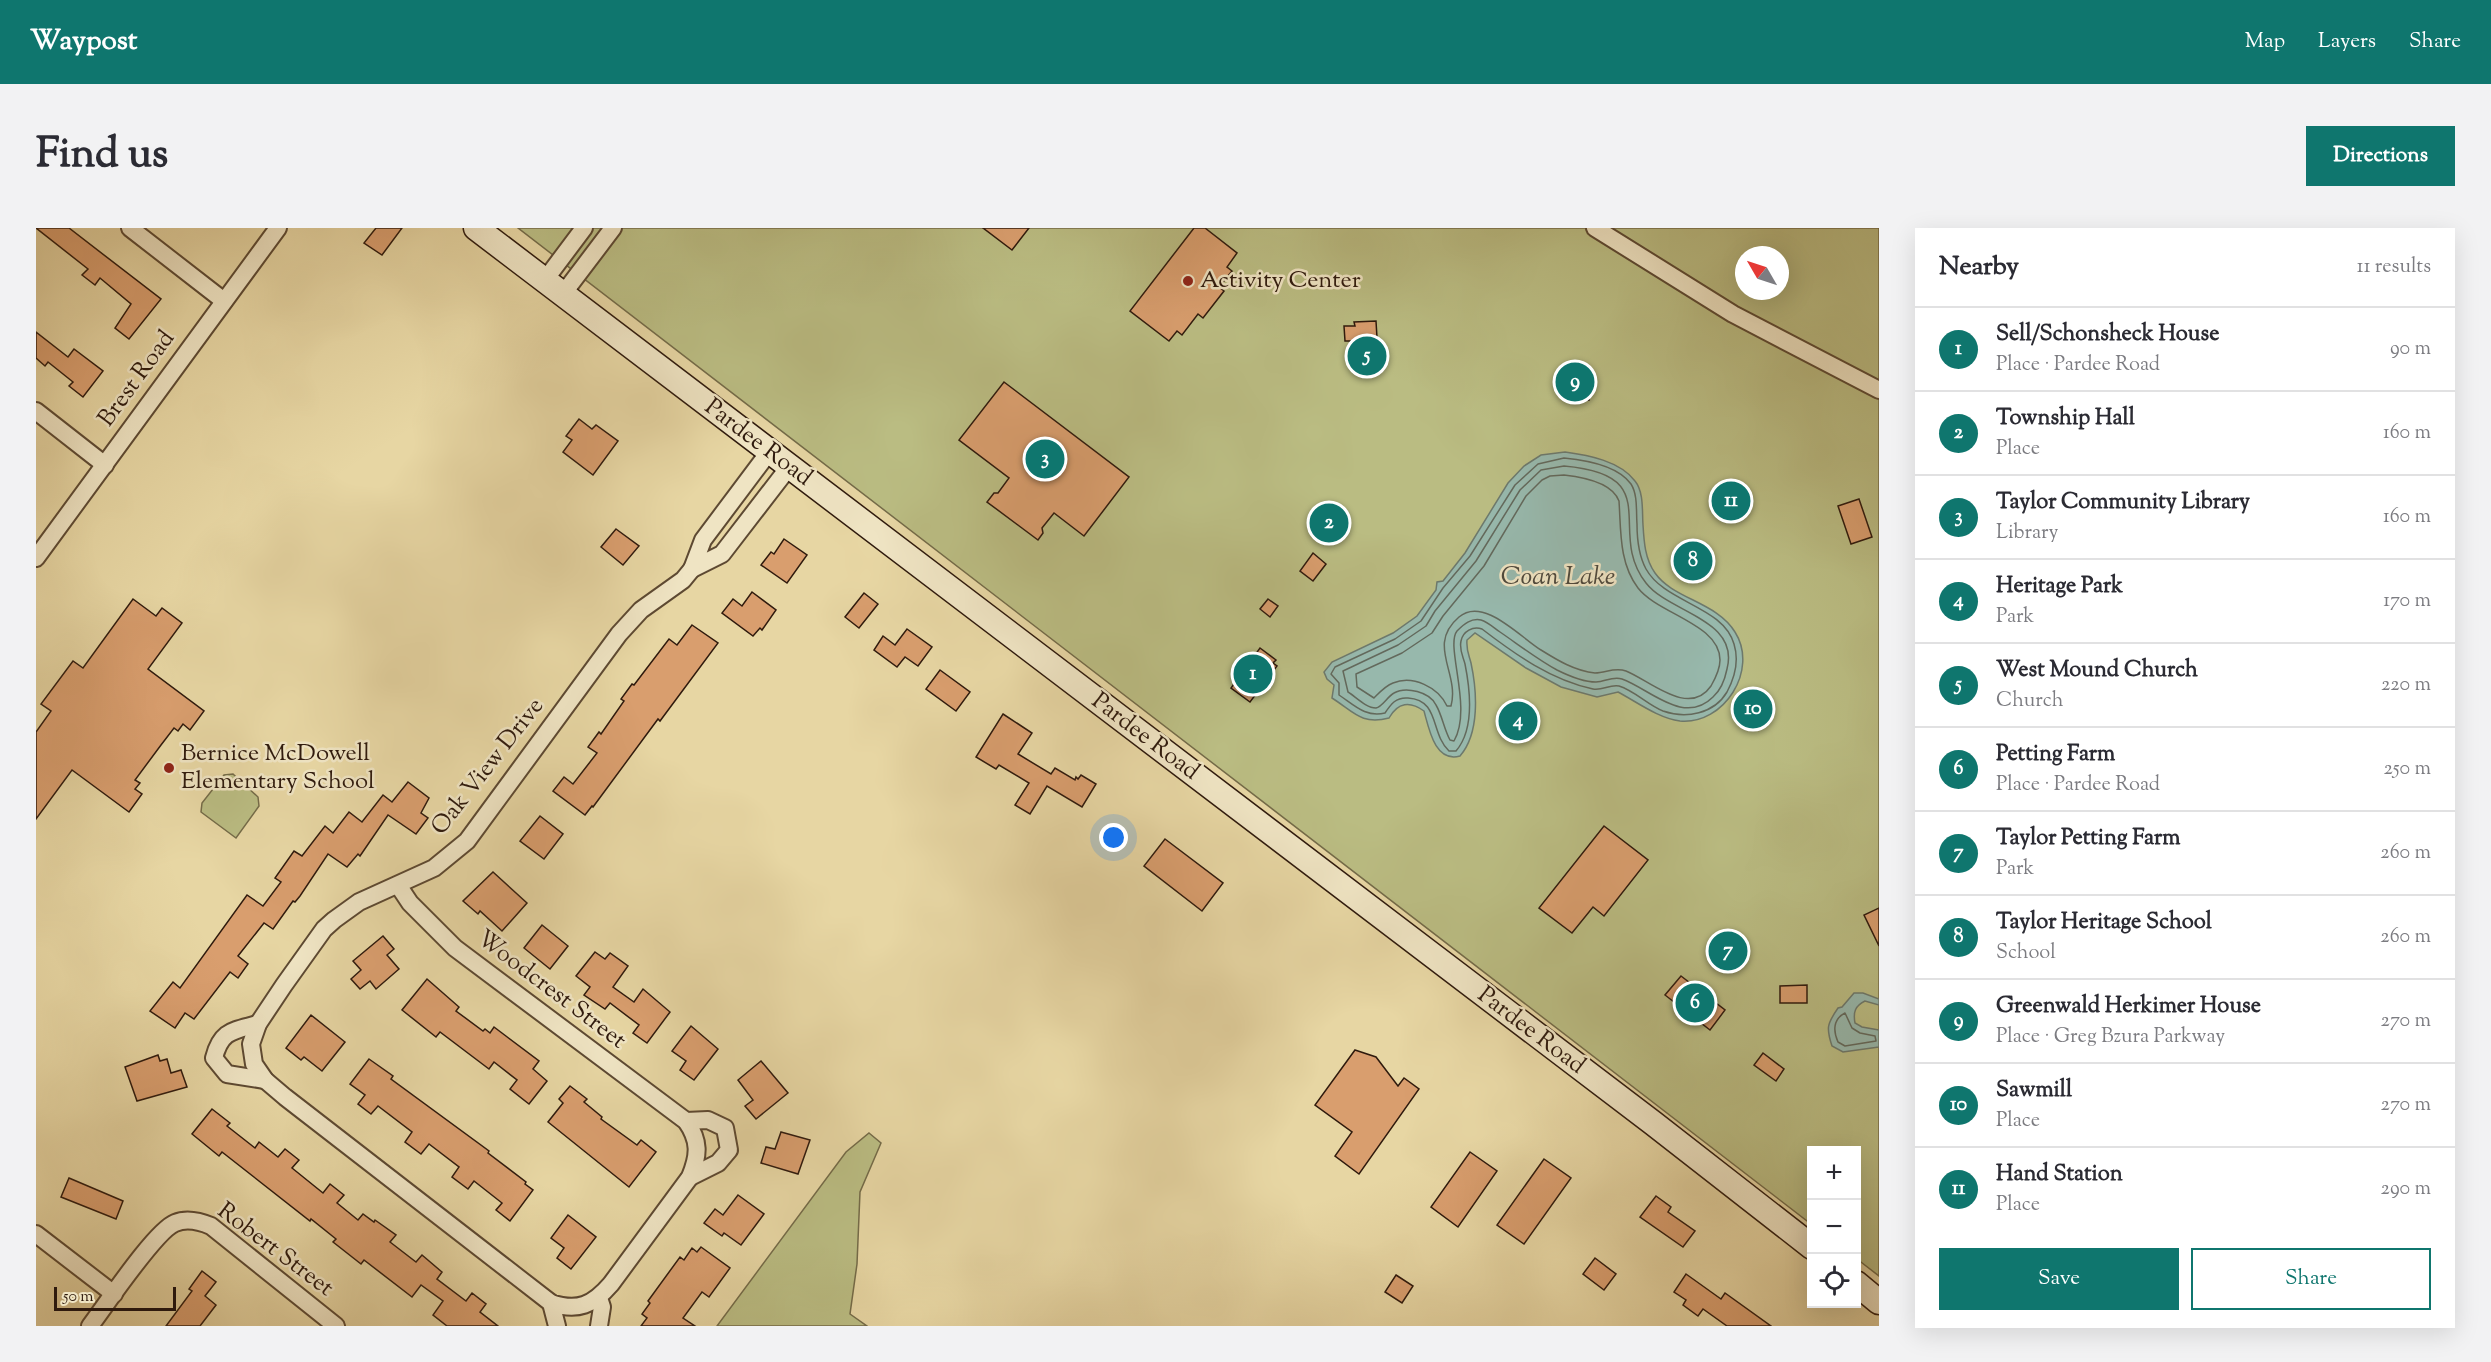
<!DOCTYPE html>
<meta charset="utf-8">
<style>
:root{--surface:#fff;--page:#f2f2f3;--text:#2b2b33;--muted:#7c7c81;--line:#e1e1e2;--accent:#0f766e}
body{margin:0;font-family:"Sorts Mill Goudy",serif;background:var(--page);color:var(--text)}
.controls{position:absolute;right:18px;bottom:18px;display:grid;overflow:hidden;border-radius:0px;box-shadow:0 6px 24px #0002}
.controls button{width:54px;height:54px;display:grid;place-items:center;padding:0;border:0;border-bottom:2px solid var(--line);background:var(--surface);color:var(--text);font:30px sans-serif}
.compass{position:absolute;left:1699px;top:18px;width:54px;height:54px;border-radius:50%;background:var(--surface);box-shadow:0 6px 24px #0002;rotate:309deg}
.scale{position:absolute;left:18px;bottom:15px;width:122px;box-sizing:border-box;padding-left:6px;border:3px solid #2f1a0d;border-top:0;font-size:16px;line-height:21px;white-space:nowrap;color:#2f1a0d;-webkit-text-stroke:4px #efe4c3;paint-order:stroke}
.you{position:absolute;left:1078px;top:610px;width:21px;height:21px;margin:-15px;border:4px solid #fff;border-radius:50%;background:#1a73e8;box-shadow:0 0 0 9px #1a73e833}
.badge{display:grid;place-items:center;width:39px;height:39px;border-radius:50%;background:var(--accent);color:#fff;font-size:20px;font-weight:700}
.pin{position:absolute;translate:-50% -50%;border:3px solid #fff;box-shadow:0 2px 6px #0006}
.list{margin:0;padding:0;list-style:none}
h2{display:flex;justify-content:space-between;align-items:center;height:78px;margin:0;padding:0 24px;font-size:26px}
h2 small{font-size:20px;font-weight:400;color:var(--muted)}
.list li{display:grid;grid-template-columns:39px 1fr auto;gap:18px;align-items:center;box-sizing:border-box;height:84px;padding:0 24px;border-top:2px solid var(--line)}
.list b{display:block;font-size:22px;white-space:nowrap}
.list p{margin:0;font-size:20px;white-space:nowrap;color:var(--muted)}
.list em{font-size:20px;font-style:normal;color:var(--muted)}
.actions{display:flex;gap:12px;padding:18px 24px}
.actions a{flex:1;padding:14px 0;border:2px solid var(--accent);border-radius:0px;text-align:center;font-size:21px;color:var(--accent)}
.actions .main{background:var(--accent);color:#fff}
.icon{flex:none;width:33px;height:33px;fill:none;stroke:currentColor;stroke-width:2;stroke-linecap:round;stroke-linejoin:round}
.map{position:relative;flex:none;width:1843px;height:1098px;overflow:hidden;border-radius:0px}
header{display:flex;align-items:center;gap:36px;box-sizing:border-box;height:84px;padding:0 30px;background:var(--accent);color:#fff}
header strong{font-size:28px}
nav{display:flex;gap:33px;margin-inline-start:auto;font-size:21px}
.intro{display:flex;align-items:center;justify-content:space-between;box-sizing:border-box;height:144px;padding:0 36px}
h1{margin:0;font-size:42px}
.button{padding:15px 27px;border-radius:0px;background:var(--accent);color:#fff;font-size:21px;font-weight:700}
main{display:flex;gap:36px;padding:0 36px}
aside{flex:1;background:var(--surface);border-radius:0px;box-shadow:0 6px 24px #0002}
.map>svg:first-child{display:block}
.green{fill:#babc82;stroke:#746b48;stroke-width:1.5;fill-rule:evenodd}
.water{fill:#97b8ac;stroke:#6d796c;stroke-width:1.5}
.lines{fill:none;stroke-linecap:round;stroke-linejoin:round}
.shore{stroke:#63695c;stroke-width:1.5}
.building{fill:#d99e6e;stroke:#2f1a0d;stroke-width:1.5}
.minor-casing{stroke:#5d4932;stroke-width:20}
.secondary-casing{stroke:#2f1a0d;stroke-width:27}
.minor{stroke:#efe4c3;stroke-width:16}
.secondary{stroke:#efe4c3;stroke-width:24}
.poi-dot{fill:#8f2418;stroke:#efe4c3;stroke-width:2}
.labels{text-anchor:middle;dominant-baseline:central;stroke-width:5;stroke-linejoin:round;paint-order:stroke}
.poi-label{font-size:24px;fill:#2f1a0d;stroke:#efe4c3;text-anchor:start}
.street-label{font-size:24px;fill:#2f1a0d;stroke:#efe4c3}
.water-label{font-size:26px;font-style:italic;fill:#4e493d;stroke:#efe4c3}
</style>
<header>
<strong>Waypost</strong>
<nav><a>Map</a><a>Layers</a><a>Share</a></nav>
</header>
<div class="intro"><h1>Find us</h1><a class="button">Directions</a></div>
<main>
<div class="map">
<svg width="1843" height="1098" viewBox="0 0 1843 1098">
<rect width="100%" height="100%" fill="#e7d6a3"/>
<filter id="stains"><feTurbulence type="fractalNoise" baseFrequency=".00333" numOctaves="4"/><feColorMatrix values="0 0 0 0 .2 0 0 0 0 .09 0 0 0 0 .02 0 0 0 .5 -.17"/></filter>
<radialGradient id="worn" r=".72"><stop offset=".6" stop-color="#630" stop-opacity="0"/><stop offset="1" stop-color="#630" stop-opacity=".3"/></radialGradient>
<g class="green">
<path d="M 482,0 L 1843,0 L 1843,1048 L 1821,1031 L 1820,922 L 1776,922 L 1775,996 ZM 1708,27 L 1744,27 L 1744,63 L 1708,63 Z"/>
<path d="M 197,546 L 222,569 L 223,578 L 200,610 L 165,584 L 166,575 L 188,547 Z"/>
<path d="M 833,905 L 845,915 L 824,964 L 821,1036 L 814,1086 L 831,1098 L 681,1098 L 810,924 Z"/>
</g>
<g class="water">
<path d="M 1529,224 C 1552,227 1584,233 1599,253 C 1608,264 1606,283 1607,297 C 1608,314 1609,331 1619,345 C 1637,371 1681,374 1699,404 C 1723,442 1688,497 1644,493 C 1622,490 1601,474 1582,464 L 1561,469 L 1525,459 L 1490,440 L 1439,405 L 1431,412 C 1430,422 1433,427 1435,435 C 1441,463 1444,505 1424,528 C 1399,535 1393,501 1388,483 C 1374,473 1362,474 1353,490 C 1325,497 1318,484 1296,470 L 1298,457 L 1291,451 L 1288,444 L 1296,434 L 1357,405 L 1381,388 L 1400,362 L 1401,354 L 1407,353 L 1429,325 L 1472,255 L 1488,238 L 1505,227 Z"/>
<path d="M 1818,765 L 1827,765 L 1843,771 L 1843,777 L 1829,773 C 1819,778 1817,784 1819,795 L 1826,799 L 1843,802 L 1843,819 L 1807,824 L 1796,818 C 1790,800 1791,796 1802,780 L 1806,779 Z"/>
</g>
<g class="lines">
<g class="shore">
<path d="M 1528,230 C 1549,232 1582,238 1595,256 C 1602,267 1600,284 1601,296 C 1601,311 1603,328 1610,341 C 1629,375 1687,378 1698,416 C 1703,432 1699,449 1691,464 C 1678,486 1650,491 1627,483 C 1612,477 1599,463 1583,458 C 1574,456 1566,463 1557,461 C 1515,452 1480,427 1446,401 C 1437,398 1427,403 1425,413 C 1423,422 1427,428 1429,436 C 1434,461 1439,501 1420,523 L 1413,523 C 1394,505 1404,472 1372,470 C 1360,469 1355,476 1349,485 C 1330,490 1318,477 1303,467 L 1303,455 L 1295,446 L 1299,439 L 1359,411 L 1385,393 L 1407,360 L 1434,328 L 1479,257 L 1502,236 Z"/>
<path d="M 1528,238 C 1632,247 1569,303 1610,355 C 1633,385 1704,391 1691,441 C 1689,451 1685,462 1677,469 C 1648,498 1614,461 1586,451 C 1576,448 1569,454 1560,454 C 1548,454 1531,447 1521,442 C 1501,431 1483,417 1464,404 C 1458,400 1452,394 1445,392 C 1435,390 1428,396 1421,403 C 1409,418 1437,480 1418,513 L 1414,512 C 1408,501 1406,487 1400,477 C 1394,464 1370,458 1358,465 C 1352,468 1346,479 1340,480 C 1330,480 1320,469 1312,464 L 1307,443 L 1362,417 L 1390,398 L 1399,383 L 1440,333 L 1484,262 L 1505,242 Z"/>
<path d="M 1528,247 C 1546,249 1576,254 1583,273 C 1585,303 1583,335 1602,360 C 1622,386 1684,396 1684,432 C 1684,441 1679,451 1675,458 C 1653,490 1613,452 1590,443 C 1578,439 1570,445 1559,445 C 1539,443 1521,432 1505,422 C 1484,409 1447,368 1423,389 C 1390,417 1424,445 1415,478 L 1411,478 C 1402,459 1377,447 1357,455 C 1349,458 1343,465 1338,470 L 1321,459 L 1320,446 L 1366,425 L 1396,405 L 1407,388 L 1448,338 L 1490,268 L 1506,252 L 1514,248 Z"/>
<path d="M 1809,785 L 1816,800 L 1824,805 L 1839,808 L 1840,813 L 1809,818 L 1802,814 C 1797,803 1797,791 1809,785 Z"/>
</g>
</g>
<g class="building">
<path d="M 0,0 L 33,0 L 125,71 L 93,111 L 79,100 L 95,76 L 64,50 L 59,57 L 46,47 L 52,41 Z"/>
<path d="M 340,0 L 366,0 L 346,27 L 328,15 Z"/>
<path d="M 947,0 L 993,0 L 976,22 Z"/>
<path d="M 1158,0 L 1169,0 L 1201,25 L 1191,39 L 1196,43 L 1183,59 L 1188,63 L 1167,90 L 1162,86 L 1146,107 L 1141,103 L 1133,113 L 1094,83 Z"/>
<path d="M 1340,93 L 1343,144 L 1321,145 L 1319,113 L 1309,113 L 1308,98 L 1319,98 L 1318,94 Z"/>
<path d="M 0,104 L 32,129 L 38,121 L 67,143 L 47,169 L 33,158 L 37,154 L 12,134 L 9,138 L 0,130 Z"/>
<path d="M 1547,137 L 1548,151 L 1552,151 L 1553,172 L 1536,173 L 1536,168 L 1527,169 L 1526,154 L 1535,153 L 1534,138 Z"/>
<path d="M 968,154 L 1093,249 L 1048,308 L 1018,285 L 1006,300 L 1007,305 L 1002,312 L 951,274 L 958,265 L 962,265 L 973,250 L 923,212 Z"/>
<path d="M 543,191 L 556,201 L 560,197 L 582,213 L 557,247 L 527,224 L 536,212 L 530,208 Z"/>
<path d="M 1689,254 L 1714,274 L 1700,291 L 1675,272 Z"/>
<path d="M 1823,271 L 1836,309 L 1815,316 L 1802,278 Z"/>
<path d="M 1289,280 L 1308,294 L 1296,309 L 1278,295 Z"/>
<path d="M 580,301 L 603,318 L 587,337 L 565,319 Z"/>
<path d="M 748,311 L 771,327 L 751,355 L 725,337 L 735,324 L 738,326 Z"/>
<path d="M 1659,323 L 1667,333 L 1654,343 L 1646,333 Z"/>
<path d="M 1277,325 L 1290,336 L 1277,353 L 1264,343 Z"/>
<path d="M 716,364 L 740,382 L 726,402 L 724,400 L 717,408 L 686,385 L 697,371 L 706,378 Z"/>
<path d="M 828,365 L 842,376 L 823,400 L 809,389 Z"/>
<path d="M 97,371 L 120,388 L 126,380 L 146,395 L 112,441 L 168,483 L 154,502 L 147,496 L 142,503 L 138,500 L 125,517 L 99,552 L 104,555 L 99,561 L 106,566 L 93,584 L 36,542 L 0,591 L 0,504 L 15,483 L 5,476 L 37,433 L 47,440 Z"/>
<path d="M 1232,371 L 1242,378 L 1234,389 L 1224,381 Z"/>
<path d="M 656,397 L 682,415 L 624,493 L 622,491 L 557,579 L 556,578 L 549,587 L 517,563 L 528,549 L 537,556 L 561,525 L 552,519 L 563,504 L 565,506 L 588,473 L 585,471 L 596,456 L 598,457 L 633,411 L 641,417 Z"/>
<path d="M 871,401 L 896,419 L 882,438 L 869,429 L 861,439 L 838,422 L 847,408 L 859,417 Z"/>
<path d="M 1224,420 L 1240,432 L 1237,435 L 1241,438 L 1214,474 L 1195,460 Z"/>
<path d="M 904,442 L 934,464 L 920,483 L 890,461 Z"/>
<path d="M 1715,470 L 1728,478 L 1719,491 L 1707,484 Z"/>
<path d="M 967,486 L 996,505 L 982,526 L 1015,546 L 1019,540 L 1039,552 L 1040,549 L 1042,551 L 1045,547 L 1060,556 L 1046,579 L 1011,558 L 994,586 L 979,577 L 993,555 L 963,537 L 960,541 L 940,529 Z"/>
<path d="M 372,554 L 393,570 L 385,585 L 392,590 L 380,606 L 352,587 L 324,628 L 322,626 L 311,639 L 292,626 L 264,668 L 259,674 L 257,673 L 237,701 L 228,695 L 202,728 L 212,736 L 202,750 L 194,744 L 158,791 L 149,785 L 139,800 L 114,783 L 137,754 L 144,760 L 211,667 L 227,678 L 245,654 L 239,650 L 258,623 L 266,628 L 289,598 L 297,605 L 313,584 L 326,594 L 347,567 L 356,574 Z"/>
<path d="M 504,588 L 527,606 L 508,631 L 484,613 Z"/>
<path d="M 1568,598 L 1612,632 L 1568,688 L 1557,679 L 1536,705 L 1503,680 Z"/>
<path d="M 1129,611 L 1187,655 L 1166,683 L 1108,638 Z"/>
<path d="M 457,644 L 491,675 L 466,703 L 444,683 L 442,686 L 427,673 Z"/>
<path d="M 1843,680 L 1843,718 L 1828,687 Z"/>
<path d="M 506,697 L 532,718 L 514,741 L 488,720 Z"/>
<path d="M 347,708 L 358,721 L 351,727 L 363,741 L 340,761 L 334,753 L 324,761 L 315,751 L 325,742 L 317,733 Z"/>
<path d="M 559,724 L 569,731 L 574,725 L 592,738 L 577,759 L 598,774 L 607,761 L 634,784 L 611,815 L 597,805 L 603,797 L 574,775 L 569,781 L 548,767 L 554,759 L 540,748 Z"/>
<path d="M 1645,748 L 1689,782 L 1674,802 L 1629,767 Z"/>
<path d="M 391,751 L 423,779 L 420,783 L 447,803 L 449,801 L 454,805 L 458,799 L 503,833 L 497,841 L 511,853 L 493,876 L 474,861 L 481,852 L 458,834 L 453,841 L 404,804 L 400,809 L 366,782 Z"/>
<path d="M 1771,757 L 1771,775 L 1744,775 L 1744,758 Z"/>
<path d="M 275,787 L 309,814 L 286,843 L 268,829 L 265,832 L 250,820 Z"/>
<path d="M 655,798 L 682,821 L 658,852 L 644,842 L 650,833 L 636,823 Z"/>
<path d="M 1319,822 L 1340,829 L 1362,858 L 1368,850 L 1383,861 L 1323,946 L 1299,928 L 1316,904 L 1279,877 Z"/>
<path d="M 1727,825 L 1748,841 L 1740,853 L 1718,837 Z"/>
<path d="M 122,827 L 124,833 L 131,831 L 135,845 L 145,842 L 151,859 L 101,873 L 89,839 Z"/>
<path d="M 333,831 L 357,848 L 355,851 L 453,923 L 452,925 L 490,954 L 489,956 L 497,962 L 474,993 L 460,982 L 466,975 L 438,953 L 432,961 L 416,949 L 423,939 L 393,916 L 385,926 L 369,914 L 376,904 L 342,878 L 335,886 L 322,876 L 329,867 L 314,856 Z"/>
<path d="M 725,833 L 752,865 L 720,891 L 709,878 L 717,872 L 702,852 Z"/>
<path d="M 534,858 L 551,871 L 548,874 L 566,889 L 565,891 L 601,917 L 605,912 L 620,924 L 593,959 L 512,894 L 527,875 L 523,871 Z"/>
<path d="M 176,881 L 194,895 L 191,898 L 219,920 L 223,914 L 242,929 L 249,921 L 263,932 L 256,940 L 287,965 L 294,956 L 308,967 L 301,975 L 322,992 L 327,986 L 338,994 L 339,992 L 360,1007 L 354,1014 L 380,1034 L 386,1027 L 406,1044 L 401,1051 L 430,1073 L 436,1065 L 450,1076 L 444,1084 L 462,1098 L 411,1098 L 397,1087 L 407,1073 L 385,1057 L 376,1069 L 328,1032 L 325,1036 L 297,1014 L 300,1011 L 275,991 L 274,993 L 186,924 L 183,928 L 156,906 Z"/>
<path d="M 745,904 L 774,912 L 762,946 L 725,935 L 730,919 L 739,921 Z"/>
<path d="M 1434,924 L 1461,943 L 1422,999 L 1395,979 Z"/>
<path d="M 1508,931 L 1535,950 L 1488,1016 L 1461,997 Z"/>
<path d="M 33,950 L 87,973 L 80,991 L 25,969 Z"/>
<path d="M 702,967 L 728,986 L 705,1017 L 688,1005 L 686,1008 L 668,995 L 679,981 L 687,987 Z"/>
<path d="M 1620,968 L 1635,979 L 1632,984 L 1659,1003 L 1647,1019 L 1604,989 Z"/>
<path d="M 532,987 L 560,1009 L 535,1041 L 521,1030 L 528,1020 L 515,1010 Z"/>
<path d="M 665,1019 L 694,1040 L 673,1069 L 666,1064 L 647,1090 L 659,1098 L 605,1098 L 611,1090 L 606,1086 L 614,1075 L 612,1073 L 644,1029 L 648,1032 L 656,1020 L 661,1024 Z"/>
<path d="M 1559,1030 L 1580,1046 L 1568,1062 L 1547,1046 Z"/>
<path d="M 166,1043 L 180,1054 L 169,1068 L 180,1077 L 164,1098 L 130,1098 L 156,1063 L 153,1061 Z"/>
<path d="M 1650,1046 L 1685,1071 L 1689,1065 L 1735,1098 L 1691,1098 L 1667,1081 L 1662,1088 L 1647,1077 L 1650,1072 L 1638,1064 Z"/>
<path d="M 1360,1047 L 1377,1058 L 1366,1075 L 1349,1064 Z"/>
</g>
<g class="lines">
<g class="minor-casing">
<g id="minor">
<path d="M 94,0 L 188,73"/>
<path d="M 1559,0 L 1697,86 L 1843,162"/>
<path d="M 509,52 L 548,0"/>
<path d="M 527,66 L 577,0"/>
<path d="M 0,183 L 69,237"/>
<path d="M 733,224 L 667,312 L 656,341 L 686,326 L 753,239"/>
<path d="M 0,330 L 242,0"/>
<path d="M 362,657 L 374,675 L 419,720 L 650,893 C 664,913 663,927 654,949 L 575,1056 C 557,1077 542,1084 515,1075 L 249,869 L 229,852 L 218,836 L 215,816 L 222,796 L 248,757 L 288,701 L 298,692 L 323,674 L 398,640 L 431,613 L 583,406 L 605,382 L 647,352 L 656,341"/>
<path d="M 222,796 C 197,803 185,802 178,830 L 191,846 L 229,852"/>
<path d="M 650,893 L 672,892 L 689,900 L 693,922 L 682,935 L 654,949"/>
<path d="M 0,1006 L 78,1066"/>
<path d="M 515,1075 L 521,1098"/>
<path d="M 54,1098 C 70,1077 119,1003 139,995 C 151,990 163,993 175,998 L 300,1098"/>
<path d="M 563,1098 L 566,1079 L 563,1070"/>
</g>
</g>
<g class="secondary-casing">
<g id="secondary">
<path d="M 440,0 L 1617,895 L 1776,1019"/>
<path d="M 1820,1055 L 1843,1074"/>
</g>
</g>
<use href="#minor" class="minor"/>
<use href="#secondary" class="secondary"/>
</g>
<g class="poi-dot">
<circle cx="1152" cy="53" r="6"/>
<circle cx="133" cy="540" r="6"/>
</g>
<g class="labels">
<g class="poi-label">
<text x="1164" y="53">Activity Center</text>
<text x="145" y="526">Bernice McDowell<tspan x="145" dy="28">Elementary School</tspan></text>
</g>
<g class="street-label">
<text transform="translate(101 151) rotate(-54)">Brest Road</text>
<text transform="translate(722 215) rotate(37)">Pardee Road</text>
<text transform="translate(1109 509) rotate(37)">Pardee Road</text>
<text transform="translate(452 539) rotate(-52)">Oak View Drive</text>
<text transform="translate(515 762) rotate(37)">Woodcrest Street</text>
<text transform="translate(1495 803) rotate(37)">Pardee Road</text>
<text transform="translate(239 1022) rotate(37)">Robert Street</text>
</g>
<g class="water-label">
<text x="1522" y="349">Coan Lake</text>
</g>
</g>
<rect width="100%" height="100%" filter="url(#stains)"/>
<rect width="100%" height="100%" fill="url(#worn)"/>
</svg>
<div class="controls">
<button>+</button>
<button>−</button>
<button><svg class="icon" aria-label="locate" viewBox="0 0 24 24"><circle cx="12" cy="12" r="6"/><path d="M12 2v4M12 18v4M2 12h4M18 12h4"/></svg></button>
</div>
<svg class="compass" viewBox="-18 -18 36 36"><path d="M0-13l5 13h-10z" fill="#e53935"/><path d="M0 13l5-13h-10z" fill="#7c7c81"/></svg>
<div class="scale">50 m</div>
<div class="you"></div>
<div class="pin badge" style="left:1217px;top:446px">1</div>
<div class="pin badge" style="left:1293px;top:295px">2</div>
<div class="pin badge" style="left:1009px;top:231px">3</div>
<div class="pin badge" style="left:1482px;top:493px">4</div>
<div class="pin badge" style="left:1331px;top:128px">5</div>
<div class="pin badge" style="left:1659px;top:775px">6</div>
<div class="pin badge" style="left:1692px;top:723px">7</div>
<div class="pin badge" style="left:1657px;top:333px">8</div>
<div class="pin badge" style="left:1539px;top:154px">9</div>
<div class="pin badge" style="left:1717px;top:481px">10</div>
<div class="pin badge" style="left:1695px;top:273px">11</div>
</div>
<aside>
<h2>Nearby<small>11 results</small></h2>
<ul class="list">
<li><span class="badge">1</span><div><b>Sell/Schonsheck House</b><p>Place · Pardee Road</p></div><em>90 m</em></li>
<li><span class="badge">2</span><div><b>Township Hall</b><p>Place</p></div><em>160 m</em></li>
<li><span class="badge">3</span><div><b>Taylor Community Library</b><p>Library</p></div><em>160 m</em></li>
<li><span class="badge">4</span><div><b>Heritage Park</b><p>Park</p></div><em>170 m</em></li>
<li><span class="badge">5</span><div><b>West Mound Church</b><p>Church</p></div><em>220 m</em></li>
<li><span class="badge">6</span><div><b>Petting Farm</b><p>Place · Pardee Road</p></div><em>250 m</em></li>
<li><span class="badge">7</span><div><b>Taylor Petting Farm</b><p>Park</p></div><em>260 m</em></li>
<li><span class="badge">8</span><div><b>Taylor Heritage School</b><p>School</p></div><em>260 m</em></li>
<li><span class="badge">9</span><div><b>Greenwald Herkimer House</b><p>Place · Greg Bzura Parkway</p></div><em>270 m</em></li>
<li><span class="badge">10</span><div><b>Sawmill</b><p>Place</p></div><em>270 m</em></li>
<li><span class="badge">11</span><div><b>Hand Station</b><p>Place</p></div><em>290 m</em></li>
</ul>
<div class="actions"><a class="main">Save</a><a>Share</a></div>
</aside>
</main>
